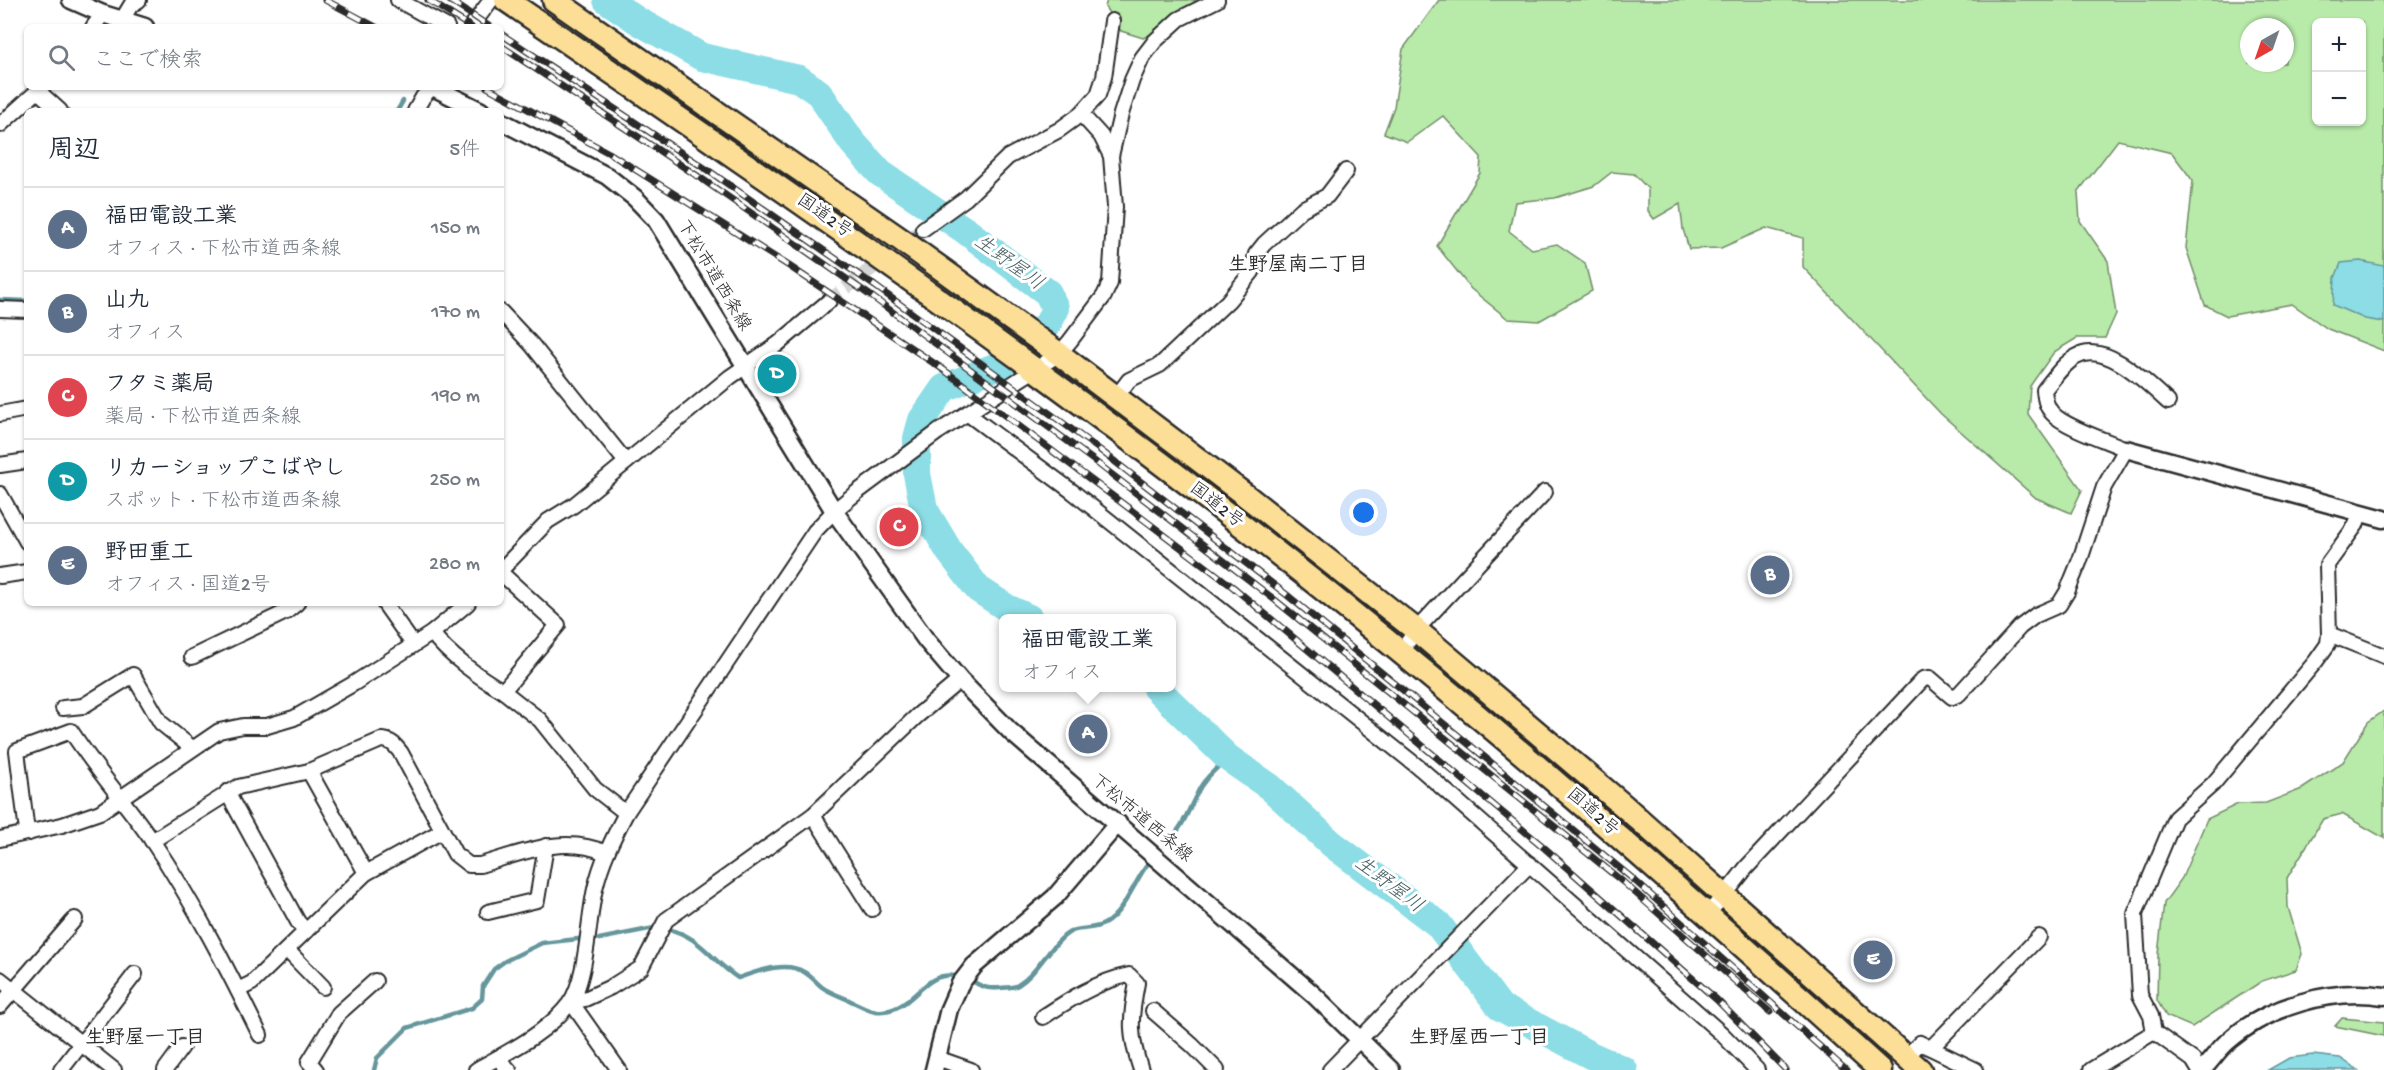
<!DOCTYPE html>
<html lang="ja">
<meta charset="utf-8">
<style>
:root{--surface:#fff;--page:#f6f6f7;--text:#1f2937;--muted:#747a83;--line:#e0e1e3;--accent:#db2777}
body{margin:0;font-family:"Gochi Hand","Klee One",sans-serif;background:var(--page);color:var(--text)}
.controls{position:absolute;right:18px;top:18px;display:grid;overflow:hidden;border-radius:9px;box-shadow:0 2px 4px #0004}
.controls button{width:54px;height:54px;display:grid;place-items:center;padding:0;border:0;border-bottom:2px solid var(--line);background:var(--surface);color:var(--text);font:30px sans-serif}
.compass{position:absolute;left:2240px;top:18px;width:54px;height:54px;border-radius:50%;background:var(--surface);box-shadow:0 2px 4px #0004;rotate:220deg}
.you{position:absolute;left:1364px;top:513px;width:21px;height:21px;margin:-15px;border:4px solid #fff;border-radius:50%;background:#1a73e8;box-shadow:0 0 0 9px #1a73e833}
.badge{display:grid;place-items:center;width:39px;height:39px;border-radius:50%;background:var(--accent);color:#fff;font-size:20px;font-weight:700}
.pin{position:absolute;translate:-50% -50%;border:3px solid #fff;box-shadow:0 2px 6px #0006}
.popup{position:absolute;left:999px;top:614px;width:177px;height:78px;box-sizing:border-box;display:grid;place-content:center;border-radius:9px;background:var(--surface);filter:drop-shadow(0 2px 4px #0005);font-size:20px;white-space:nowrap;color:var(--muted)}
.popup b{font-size:22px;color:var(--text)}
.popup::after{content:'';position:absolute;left:50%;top:100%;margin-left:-12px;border:12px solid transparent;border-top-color:var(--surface)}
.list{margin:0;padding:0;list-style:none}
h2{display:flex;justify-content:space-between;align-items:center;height:78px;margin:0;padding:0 24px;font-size:26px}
h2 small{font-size:20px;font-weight:400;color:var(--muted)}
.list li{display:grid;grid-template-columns:39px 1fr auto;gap:18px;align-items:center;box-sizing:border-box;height:84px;padding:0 24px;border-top:2px solid var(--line)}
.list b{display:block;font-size:22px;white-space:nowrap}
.list p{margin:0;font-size:20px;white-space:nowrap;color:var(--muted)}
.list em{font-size:20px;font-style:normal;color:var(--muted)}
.icon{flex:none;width:33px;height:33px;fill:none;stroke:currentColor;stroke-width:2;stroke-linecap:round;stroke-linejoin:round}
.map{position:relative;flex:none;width:2384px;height:1070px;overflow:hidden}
.search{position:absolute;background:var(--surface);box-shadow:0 2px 4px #0004;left:24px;top:24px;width:480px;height:66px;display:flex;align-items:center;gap:15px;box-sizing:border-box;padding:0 21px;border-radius:9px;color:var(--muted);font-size:22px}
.panel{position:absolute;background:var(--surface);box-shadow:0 2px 4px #0004;left:24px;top:108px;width:480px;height:498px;border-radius:9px}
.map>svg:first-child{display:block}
.green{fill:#b8eaa9;stroke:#728a6a;stroke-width:1.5;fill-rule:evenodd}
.water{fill:#8cdde5;stroke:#65969b;stroke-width:1.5}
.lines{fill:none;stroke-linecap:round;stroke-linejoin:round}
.stream{stroke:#65969b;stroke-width:4.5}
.river{stroke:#8cdde5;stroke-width:28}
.minor-tunnel{stroke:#d5d5d5;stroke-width:14;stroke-dasharray:14 7;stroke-linecap:butt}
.minor-casing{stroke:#2b2b2b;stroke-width:18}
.tertiary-casing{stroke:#2b2b2b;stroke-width:21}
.trunk-casing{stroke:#2b2b2b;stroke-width:27}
.minor{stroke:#fff;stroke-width:14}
.tertiary{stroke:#fff;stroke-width:16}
.trunk{stroke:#fcde96;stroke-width:22}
.rail-casing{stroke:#2b2b2b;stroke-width:7}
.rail{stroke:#fff;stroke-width:4.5;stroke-dasharray:14;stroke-linecap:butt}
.labels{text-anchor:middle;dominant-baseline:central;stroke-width:6;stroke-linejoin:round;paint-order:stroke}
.street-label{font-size:18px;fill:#2b2b2b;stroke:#fff}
.water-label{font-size:20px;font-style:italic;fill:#486063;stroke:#fff}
.neighbourhood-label{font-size:20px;font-weight:bold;fill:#2b2b2b;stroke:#fff}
</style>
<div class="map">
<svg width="2384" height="1070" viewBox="0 0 2384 1070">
<rect width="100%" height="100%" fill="#fff"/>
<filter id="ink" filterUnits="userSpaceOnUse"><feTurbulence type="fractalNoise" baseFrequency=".0167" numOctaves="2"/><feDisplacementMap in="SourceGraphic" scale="12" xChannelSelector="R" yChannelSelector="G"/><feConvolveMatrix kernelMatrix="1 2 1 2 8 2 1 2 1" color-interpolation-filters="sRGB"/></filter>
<g filter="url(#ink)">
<g class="green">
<path d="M 1107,0 L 1196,0 C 1184,18 1162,30 1143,38 L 1121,31 L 1105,7 Z"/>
<path d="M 1439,0 L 2384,0 L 2384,351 L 2328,329 L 2292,304 L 2227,316 L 2205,305 L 2186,248 L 2193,181 L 2172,153 L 2118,140 L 2078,192 L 2080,221 L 2108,261 L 2116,314 L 2105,338 L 2077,338 L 2054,352 L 2030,386 L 2028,414 L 2082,490 L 2071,513 L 2036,498 L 1941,414 L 1803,267 L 1803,238 L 1766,228 L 1721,248 L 1689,249 L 1683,229 L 1680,204 L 1654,219 L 1648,211 L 1648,189 L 1634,174 L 1612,172 L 1594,186 L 1555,198 L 1515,202 L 1509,231 L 1532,249 L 1557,244 L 1585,263 L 1592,291 L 1539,321 L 1508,319 L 1471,289 L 1437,246 L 1480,173 L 1481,157 L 1443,116 L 1407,142 L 1384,133 L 1394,107 L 1403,49 ZM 2316,22 L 2362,22 L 2362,122 L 2316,122 ZM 2249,27 L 2285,27 L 2285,63 L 2249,63 Z"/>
<path d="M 2384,711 L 2384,838 L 2342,814 L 2323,819 L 2287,878 L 2288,907 L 2302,954 L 2296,970 L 2262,981 L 2192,1027 L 2166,1016 L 2157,1000 L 2158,954 L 2164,903 L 2182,878 L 2207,819 L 2238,804 L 2266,803 L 2302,789 L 2343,762 L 2368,722 Z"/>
<path d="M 2342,1018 L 2384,1022 L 2384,1036 L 2335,1026 Z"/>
</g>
<g class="water">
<path d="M 2360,261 L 2384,266 L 2384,322 L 2365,319 L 2333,305 L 2335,278 L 2341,263 Z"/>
<path d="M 2313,1055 L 2340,1058 L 2358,1070 L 2268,1070 L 2289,1058 Z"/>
</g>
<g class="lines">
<g class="stream">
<path d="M 397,111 L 403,101"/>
<path d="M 0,300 L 27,301"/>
<path d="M 1166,845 C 1186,824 1188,809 1201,786 C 1208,775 1218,767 1228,758"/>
<path d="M 667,929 C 699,935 712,961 738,978 C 756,972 786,960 804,972 C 811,976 816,982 822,987 C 830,993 841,996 851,1001 C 858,1004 868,1010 876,1011 C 913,1015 921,970 955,976"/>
<path d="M 599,939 L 654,928"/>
<path d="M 974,982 C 984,988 989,989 1000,988 C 1006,987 1014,988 1018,985 C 1036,974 1046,952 1062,938 C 1076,924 1088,932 1104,924 C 1123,914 1135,881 1147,865"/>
<path d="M 374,1070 L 377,1058 L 407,1028 L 472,1008 L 482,999 L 483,986 L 494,969 L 505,961 L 542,943 L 578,939"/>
</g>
<g class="river">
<path d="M 607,0 L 638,21 L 702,57 L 799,79 L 819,93 L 852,142 L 880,173 L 966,231 L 1048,293 L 1055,308 L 1048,324 L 1002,364 L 944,388 L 922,420 L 917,438 L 917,474 L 924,509 L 949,551 L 978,589 L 1007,608 L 1029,618"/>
<path d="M 1156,688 L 1228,758 L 1270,787 L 1332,844 L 1438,924 L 1500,1007 L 1590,1055 L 1624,1070"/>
</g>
<path class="minor-tunnel" d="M 829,301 L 923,229"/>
<g class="minor-casing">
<g id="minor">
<path d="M 398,0 L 447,27"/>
<path d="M 122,20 L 131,5 L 139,0"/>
<path d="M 93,27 L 103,14"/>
<path d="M 471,27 L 491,0"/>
<path d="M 38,91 L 60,111"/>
<path d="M 415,111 L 423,97 L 432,87"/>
<path d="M 1081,114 L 1101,136 L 1111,156"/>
<path d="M 0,125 L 42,87"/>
<path d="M 923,229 L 966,198 L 1008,157 L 1059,130 L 1081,114 L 1098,95 L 1104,77 L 1112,21"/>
<path d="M 0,309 L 27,310"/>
<path d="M 501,312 L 532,345 L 626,462"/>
<path d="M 1116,397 L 1129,380 L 1160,365 L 1228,301 L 1252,272 L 1256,254 L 1264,244 L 1302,209 L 1327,196 L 1346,171"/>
<path d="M 0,414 L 27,409"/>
<path d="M 968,414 L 1073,492 L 1422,770 L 1722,1034 L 1757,1070"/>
<path d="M 0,465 L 27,461"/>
<path d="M 0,494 L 27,542"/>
<path d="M 501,570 L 548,521 L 574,505 L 730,377 L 778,344 L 829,301"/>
<path d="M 0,576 L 27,572"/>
<path d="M 384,603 L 413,644"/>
<path d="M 432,633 C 447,654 480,678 503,691 L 558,625 L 501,573"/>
<path d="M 2329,634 L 2384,656"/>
<path d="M 1401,652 L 1416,630 L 1545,492"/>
<path d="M 192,657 L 286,612 L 297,603"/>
<path d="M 503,691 L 540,720 L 595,789 L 626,813"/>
<path d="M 63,708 L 83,706 L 133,675 L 161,723 L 192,748"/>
<path d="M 309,771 L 366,873"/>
<path d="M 227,792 L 298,922 L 306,931"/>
<path d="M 813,815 L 872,909"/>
<path d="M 29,833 L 26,824 L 17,751 L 71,731 C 96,770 127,804 153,842 C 194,903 228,970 260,1035"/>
<path d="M 0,839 L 62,825 L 100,812 L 219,731 L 243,726 L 267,726 L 294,718 L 353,684 L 432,633 L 468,603"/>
<path d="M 152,841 L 238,787 L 309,771 L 381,740 C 391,740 395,745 401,753 L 455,854 L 469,865 L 480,865 C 521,853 564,834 606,853"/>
<path d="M 488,912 L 537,900 L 546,846"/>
<path d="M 1706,915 L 1724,896 L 1746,868 L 1923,679 L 1930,678 L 1952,697 L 1959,694 L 2020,627 L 2036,615 L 2059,605 L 2067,592 L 2080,560 L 2104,487 L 2126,449 C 2108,441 2064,427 2052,413 C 2046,406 2045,399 2044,390 C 2054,378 2063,364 2076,357 C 2106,340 2148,384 2168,402"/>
<path d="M 287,950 L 323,987"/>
<path d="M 0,979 L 114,1070"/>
<path d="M 238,990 L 252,983 L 366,873 L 442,831"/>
<path d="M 0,1006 L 75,919"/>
<path d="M 1153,1011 L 1192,1045 L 1217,1070"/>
<path d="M 1043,1017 C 1069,1000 1098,981 1129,975 L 1137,983 C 1130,1019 1129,1035 1141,1070"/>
<path d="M 2154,1032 L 2151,1016 L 2140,995 L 2135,914 L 2175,818 L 2213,784 L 2316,661 L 2328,644 L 2329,634 L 2327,565 L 2356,525 L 2360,513"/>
<path d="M 2154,1032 L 2193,1060 L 2199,1070"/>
<path d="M 1931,1048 L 2039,937"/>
<path d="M 1906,1057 L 1920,1043 L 1976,1070"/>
<path d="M 498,1058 L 509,1070"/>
<path d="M 937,1058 L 971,1070"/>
<path d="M 61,1070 L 135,974"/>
<path d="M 165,1070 L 182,1047"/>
<path d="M 316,1070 L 309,1062 L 339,1013 L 375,981"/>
<path d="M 476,1070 C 508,1052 547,1033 569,1004 C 587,981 588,919 595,889 C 601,862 613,838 626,813 L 815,531 L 834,511 L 856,493 L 938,432 L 1059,354 L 1070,341 L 1104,296 L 1110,283 L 1115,207 L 1111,156 L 1121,114 L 1132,80 L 1142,58 L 1155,41 L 1179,19 L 1217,0"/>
<path d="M 619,1070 L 571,1002 L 585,999 L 611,987 L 641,968 L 666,920 L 813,815 L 917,716 L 960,680"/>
<path d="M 1330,1070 L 1530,864"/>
<path d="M 2091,1070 L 2154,1032"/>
</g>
</g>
<g class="tertiary-casing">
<g id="tertiary">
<path d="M 71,0 L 103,14 L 145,27"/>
<path d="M 433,87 L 481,111"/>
<path d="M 501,121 L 607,176 L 635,198 L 656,220 L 834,511 L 926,640 L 960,680 L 1011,732 L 1314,995 L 1391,1070"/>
<path d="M 2126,449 L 2384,519"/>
<path d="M 934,1070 L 949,1009 L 960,984 L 974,966 L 1055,897 L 1118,823"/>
<path d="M 2202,1070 C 2211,1061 2218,1050 2227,1042 C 2268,1006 2331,988 2384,996"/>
</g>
</g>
<g class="trunk-casing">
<g id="trunk">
<path d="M 506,0 C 750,166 993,333 1226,513 C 1453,688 1668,877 1880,1070"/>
<path d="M 554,0 L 900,239 L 1059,354 L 1245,495 L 1416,630 L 1624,806 L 1920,1070"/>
</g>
</g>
<use href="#minor" class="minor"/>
<use href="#tertiary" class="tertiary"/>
<use href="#trunk" class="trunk"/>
<g class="rail-casing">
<g id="rail">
<path d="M 325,0 L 376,27"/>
<path d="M 428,0 L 471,27"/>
<path d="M 449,0 L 490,27"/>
<path d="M 501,34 L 709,171 L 875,286 L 1100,450 L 1287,595 L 1633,879 L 1846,1070"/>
<path d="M 501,46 L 702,179 L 871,296 L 1093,460 L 1275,600 L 1623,882 L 1770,1012"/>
<path d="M 487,87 L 609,153 L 789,266 L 944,370 L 1126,506 L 1233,587 L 1540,844 L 1717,1000 L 1786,1070"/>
</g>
</g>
<use href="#rail" class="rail"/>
</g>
</g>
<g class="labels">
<g class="street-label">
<text transform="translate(824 217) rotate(35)">国道2号</text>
<text transform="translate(713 276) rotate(59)">下松市道西条線</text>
<text transform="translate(1216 506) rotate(38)">国道2号</text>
<text transform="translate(1592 813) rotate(41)">国道2号</text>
<text transform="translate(1141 819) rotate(40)">下松市道西条線</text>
</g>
<g class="water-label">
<text transform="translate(1008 264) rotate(36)">生野屋川</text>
<text transform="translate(1388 886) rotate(37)">生野屋川</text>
</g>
<g class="neighbourhood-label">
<text x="1298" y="266">生野屋南二丁目</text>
<text x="145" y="1039">生野屋一丁目</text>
<text x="1479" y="1039">生野屋西一丁目</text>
</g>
</g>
</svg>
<div class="controls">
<button>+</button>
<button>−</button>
</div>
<svg class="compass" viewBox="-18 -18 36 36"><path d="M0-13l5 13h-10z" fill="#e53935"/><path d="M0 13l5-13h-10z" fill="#747a83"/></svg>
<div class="you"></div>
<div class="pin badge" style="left:1088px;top:734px;background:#5c6f8a">A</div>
<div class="popup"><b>福田電設工業</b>オフィス</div>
<div class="pin badge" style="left:1770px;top:575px;background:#5c6f8a">B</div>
<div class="pin badge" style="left:899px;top:527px;background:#e0444e">C</div>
<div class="pin badge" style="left:777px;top:374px;background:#0f9aa8">D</div>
<div class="pin badge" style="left:1873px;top:960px;background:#5c6f8a">E</div>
<div class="search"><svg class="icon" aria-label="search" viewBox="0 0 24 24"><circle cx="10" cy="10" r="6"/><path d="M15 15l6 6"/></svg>ここで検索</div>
<section class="panel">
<h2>周辺<small>5件</small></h2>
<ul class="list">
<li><span class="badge" style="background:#5c6f8a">A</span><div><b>福田電設工業</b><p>オフィス · 下松市道西条線</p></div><em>150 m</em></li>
<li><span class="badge" style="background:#5c6f8a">B</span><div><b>山九</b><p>オフィス</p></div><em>170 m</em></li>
<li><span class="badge" style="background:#e0444e">C</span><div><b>フタミ薬局</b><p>薬局 · 下松市道西条線</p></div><em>190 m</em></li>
<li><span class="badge" style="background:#0f9aa8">D</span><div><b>リカーショップこばやし</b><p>スポット · 下松市道西条線</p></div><em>250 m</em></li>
<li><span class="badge" style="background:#5c6f8a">E</span><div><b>野田重工</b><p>オフィス · 国道2号</p></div><em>280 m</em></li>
</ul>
</section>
</div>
